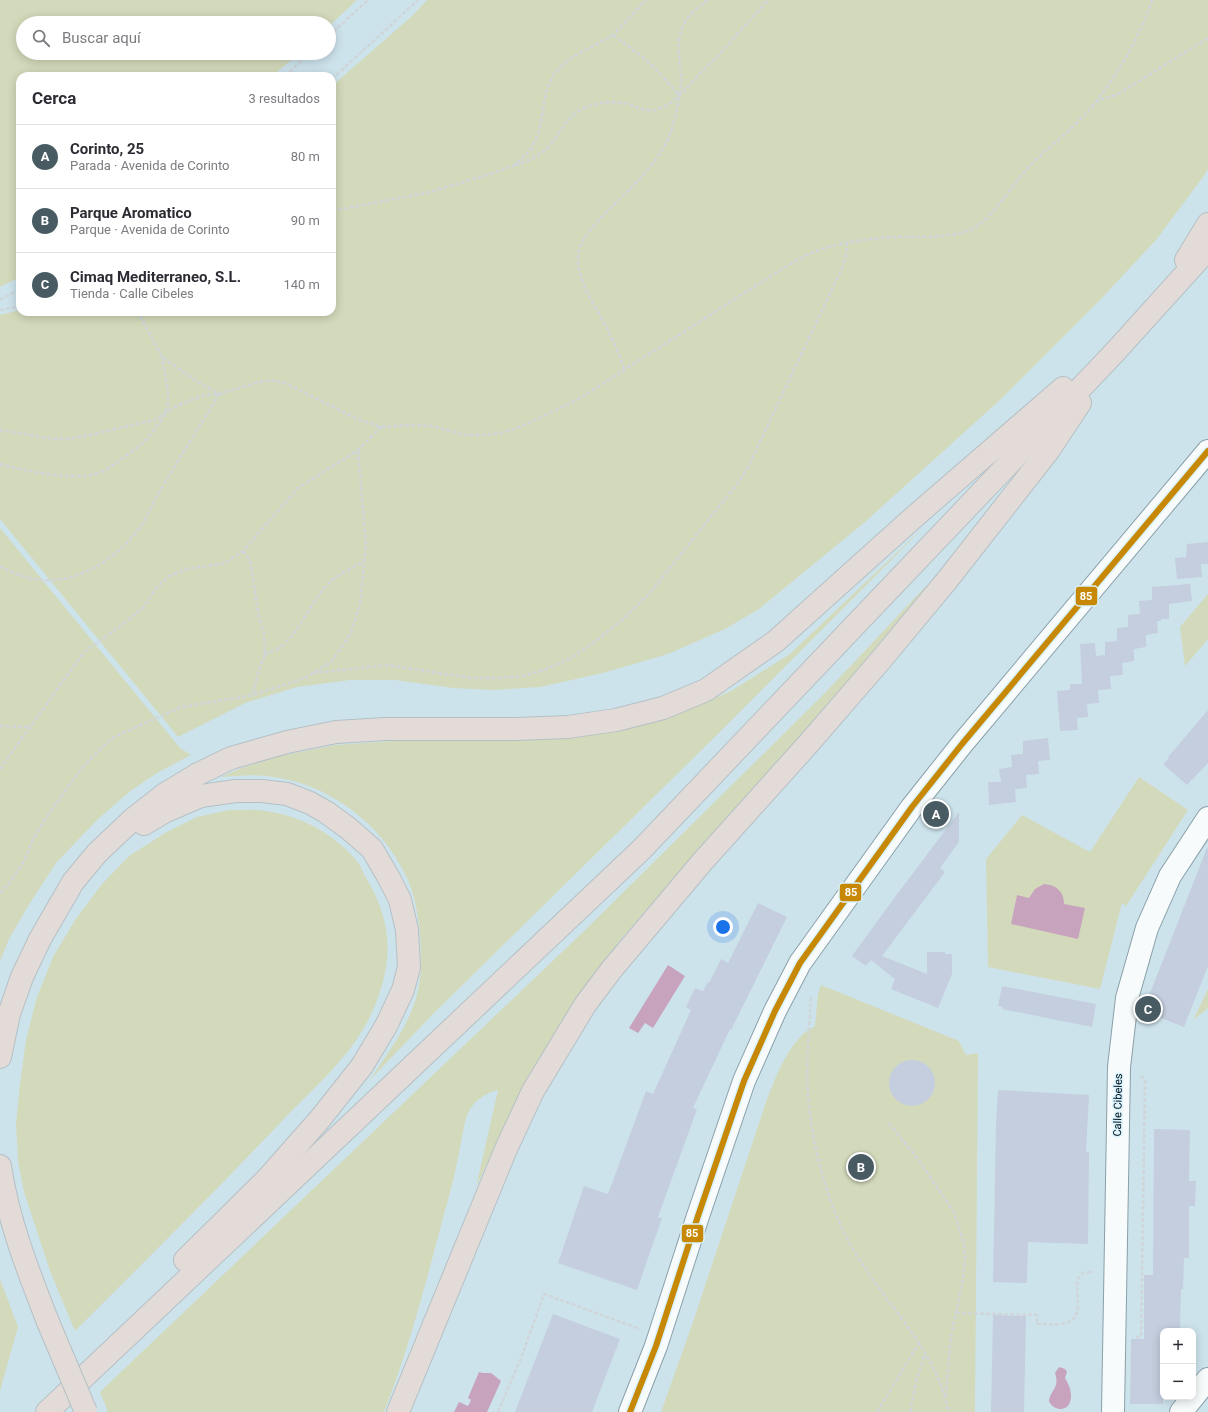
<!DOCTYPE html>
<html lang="es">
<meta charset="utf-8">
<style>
:root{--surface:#fff;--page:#f7f7f7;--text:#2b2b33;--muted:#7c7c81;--line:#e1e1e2;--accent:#485a62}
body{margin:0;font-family:Roboto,sans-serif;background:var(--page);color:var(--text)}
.controls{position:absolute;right:12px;bottom:12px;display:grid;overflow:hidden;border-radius:8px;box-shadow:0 2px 10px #0003}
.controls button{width:36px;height:36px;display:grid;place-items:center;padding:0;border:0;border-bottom:1px solid var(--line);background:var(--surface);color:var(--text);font:20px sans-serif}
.you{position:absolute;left:723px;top:927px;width:14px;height:14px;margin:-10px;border:3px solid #fff;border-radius:50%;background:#1a73e8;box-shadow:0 0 0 6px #1a73e833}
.badge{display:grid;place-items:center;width:26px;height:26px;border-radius:50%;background:var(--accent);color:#fff;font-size:13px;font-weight:700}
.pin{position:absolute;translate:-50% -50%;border:2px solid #fff;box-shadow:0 1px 4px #0006}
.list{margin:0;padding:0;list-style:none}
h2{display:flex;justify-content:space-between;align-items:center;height:52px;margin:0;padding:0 16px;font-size:17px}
h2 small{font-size:13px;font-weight:400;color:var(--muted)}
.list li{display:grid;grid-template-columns:26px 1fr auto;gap:12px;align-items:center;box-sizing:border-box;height:64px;padding:0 16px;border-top:1px solid var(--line)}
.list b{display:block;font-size:15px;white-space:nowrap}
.list p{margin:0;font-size:13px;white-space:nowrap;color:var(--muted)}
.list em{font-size:13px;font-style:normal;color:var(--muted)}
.icon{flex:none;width:22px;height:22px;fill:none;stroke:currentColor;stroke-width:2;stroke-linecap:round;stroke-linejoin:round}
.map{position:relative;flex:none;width:1208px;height:1412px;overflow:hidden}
.search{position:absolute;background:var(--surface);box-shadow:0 2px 10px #0003;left:16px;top:16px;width:320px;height:44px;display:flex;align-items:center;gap:10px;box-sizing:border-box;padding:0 14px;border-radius:22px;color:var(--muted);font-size:15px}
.panel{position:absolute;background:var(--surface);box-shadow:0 2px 10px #0003;left:16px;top:72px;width:320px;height:244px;border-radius:12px}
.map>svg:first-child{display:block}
.green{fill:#d3dabb}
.water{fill:#c8a3be}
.building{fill:#c4cede}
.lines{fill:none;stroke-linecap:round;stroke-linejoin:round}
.street-casing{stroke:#89a0a9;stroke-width:24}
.highway-casing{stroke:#b5c0c5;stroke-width:24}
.path{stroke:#cfd5d8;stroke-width:2.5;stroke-dasharray:4 2;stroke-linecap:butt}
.street{stroke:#f8fbfc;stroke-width:22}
.highway{stroke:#e3dbd8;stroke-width:22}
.highway-bridge-casing{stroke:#b5c0c5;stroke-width:24;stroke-linecap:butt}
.highway-bridge{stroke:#e3dbd8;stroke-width:22}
.bus-1-casing{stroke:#d9f4fe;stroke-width:9}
.bus-1{stroke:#c68805;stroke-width:6}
.labels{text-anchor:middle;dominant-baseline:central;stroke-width:3;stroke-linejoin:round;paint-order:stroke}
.street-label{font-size:11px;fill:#001018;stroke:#d9f4fe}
.line-badge{stroke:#d9f4fe;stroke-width:1.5}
.badge-label{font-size:11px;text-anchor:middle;font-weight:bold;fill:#fff}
</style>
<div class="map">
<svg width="1208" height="1412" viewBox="0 0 1208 1412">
<rect width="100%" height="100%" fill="#cde3ec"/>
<g class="green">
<path d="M 0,0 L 357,0 L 329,26 L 329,23 L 23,23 L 23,53 L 300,53 L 272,76 L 20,76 L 20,277 L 0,287 Z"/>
<path d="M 427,0 L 1208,0 L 1208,169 L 1203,177 L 1156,240 L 1101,299 L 1000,400 L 865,522 L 759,609 L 725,629 L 668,654 L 603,673 L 540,687 L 493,690 L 453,688 L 395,680 L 350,680 L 297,687 L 245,703 L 178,737 L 0,519 L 0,315 L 20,310 L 20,312 L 332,312 L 332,86 L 412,16 Z"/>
<path d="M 927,524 L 727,725 L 433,1014 L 369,1081 C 389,1051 413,1021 419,985 C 422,968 421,950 420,934 C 418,915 415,895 407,878 C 381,822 327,782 266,776 C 251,774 236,776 221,777 L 241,768 L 279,756 L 336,745 L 393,741 L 505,740 L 617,731 L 673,716 L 731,691 L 790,654 Z"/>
<path d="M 0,528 L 180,748 L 191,755 L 157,773 L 129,792 L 97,820 L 56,863 L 30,903 L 9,939 L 0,961 Z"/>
<path d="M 926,586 L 922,593 L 855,673 L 620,940 C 594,975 568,1010 546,1048 C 520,1093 498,1140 476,1187 L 498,1090 C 486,1093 475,1100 469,1111 C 465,1119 464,1128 462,1137 C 459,1153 456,1169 452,1185 C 431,1261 413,1339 384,1412 L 108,1412 L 100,1392 L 582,933 L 822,696 Z"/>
<path d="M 1208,594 L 1208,639 L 1185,666 L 1180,627 Z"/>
<path d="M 1139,777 L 1188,810 L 1126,906 L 1122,903 L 1100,989 L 988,967 L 986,859 L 1022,815 L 1090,852 Z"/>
<path d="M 229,810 C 241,810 254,809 266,811 C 301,816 333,833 356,860 C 360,864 362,870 365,876 C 393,921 394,962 373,1010 C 355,1053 313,1089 281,1122 C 214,1193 144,1262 75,1331 L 50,1271 L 24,1192 L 18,1161 L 16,1124 L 20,1084 L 26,1040 L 37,997 L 53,957 L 75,920 L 102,884 L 129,856 L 165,833 L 197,817 Z"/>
<path d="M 821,985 L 959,1041 L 966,1055 L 977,1053 L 978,1055 L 975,1412 L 661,1412 L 693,1322 L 767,1099 C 776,1076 786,1050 804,1033 C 807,1031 811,1029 815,1026 L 818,994 Z"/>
<path d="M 1208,989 L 1208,1008 L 1193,1020 Z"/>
<path d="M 0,1279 L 18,1327 L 0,1391 Z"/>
</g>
<g class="water">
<path d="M 1044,884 C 1057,885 1064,892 1064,904 L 1085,908 L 1078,939 L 1011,924 L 1017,895 L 1029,898 L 1035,889 Z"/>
<path d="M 668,965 L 685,976 L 653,1028 L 645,1023 L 638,1033 L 629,1028 Z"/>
<path d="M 1059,1367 L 1065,1369 L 1067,1372 L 1065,1378 C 1069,1385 1073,1393 1070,1402 C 1067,1412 1053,1411 1049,1401 C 1051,1389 1060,1388 1055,1373 Z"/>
<path d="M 479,1372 L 483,1373 L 491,1373 L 501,1381 L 487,1412 L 454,1412 L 459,1402 L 468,1406 L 471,1400 L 468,1398 Z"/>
</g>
<g class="building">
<path d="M 1208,542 L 1208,564 L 1201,564 L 1202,577 L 1177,579 L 1175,558 L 1186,557 L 1187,544 Z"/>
<path d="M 1190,584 L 1192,601 L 1169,604 L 1169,619 L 1161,619 L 1161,621 L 1157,621 L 1158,633 L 1146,635 L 1146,647 L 1134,649 L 1134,661 L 1122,663 L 1123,675 L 1110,676 L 1111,689 L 1098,690 L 1099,703 L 1087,704 L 1088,717 L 1077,718 L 1078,730 L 1060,731 L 1057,691 L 1070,690 L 1070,684 L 1082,684 L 1080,644 L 1095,643 L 1096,656 L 1105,655 L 1105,642 L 1117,641 L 1117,628 L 1128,627 L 1128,615 L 1140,614 L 1139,601 L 1152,600 L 1152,587 Z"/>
<path d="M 1208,710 L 1208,763 L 1187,785 L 1163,764 L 1169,758 L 1168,757 Z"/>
<path d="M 1048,738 L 1050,760 L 1038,761 L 1039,774 L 1026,775 L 1027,788 L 1015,789 L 1016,802 L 989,805 L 988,782 L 1001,782 L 999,769 L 1012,767 L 1011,755 L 1023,754 L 1023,741 Z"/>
<path d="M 959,812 L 959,842 L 940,868 L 945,872 L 882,956 L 927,974 L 927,952 L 945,952 L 945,954 L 952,954 L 952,974 L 938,1008 L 891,989 L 895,979 L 871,960 L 866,966 L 852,956 L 895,897 Z"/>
<path d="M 1207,848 L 1208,849 L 1208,966 L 1184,1027 L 1143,1011 Z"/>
<path d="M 758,903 L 787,917 L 731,1030 L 730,1029 L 693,1108 L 697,1109 L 658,1217 L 662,1218 L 637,1290 L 558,1263 L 584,1186 L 608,1194 L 646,1091 L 653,1094 L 691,1010 L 686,1007 L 695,988 L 703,991 L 708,982 L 709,983 L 721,959 L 728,963 Z"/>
<path d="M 1002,986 L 1096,1004 L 1092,1027 L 1002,1009 L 1003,1007 L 998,1006 Z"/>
<circle cx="912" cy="1083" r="23"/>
<path d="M 998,1090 L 1089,1095 L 1086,1152 L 1089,1152 L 1088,1244 L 1028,1242 L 1027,1283 L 993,1282 L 996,1123 Z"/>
<path d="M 1154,1129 L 1190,1130 L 1189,1181 L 1196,1181 L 1195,1206 L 1189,1206 L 1189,1258 L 1184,1258 L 1183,1289 L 1181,1289 L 1180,1331 L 1163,1331 L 1163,1404 L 1130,1404 L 1131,1339 L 1144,1339 L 1144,1275 L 1153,1275 Z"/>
<path d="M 553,1314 L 620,1339 L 592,1412 L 515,1412 Z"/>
<path d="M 993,1315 L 1026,1316 L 1024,1412 L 991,1412 Z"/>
</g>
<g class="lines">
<g class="street-casing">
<g id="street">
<path d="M 630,1412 L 656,1346 L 698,1216 L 744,1081 L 775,1011 L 800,963 L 912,807 L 962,744 L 1208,451"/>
<path d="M 1113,1412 L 1119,1067 L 1127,998 L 1147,928 L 1170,876 L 1208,818"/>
<path d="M 1181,1412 L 1208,1379"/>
</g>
</g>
<g class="highway-casing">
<g id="highway">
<path d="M 1186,260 L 1208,224"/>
<path d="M 144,824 L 164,812 L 201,796 L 236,791 L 262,791 L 287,794 L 310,803 L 326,812 L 348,828 L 372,849 L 389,878 L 400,900 L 407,930 L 409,967 L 403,990 L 386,1026 L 362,1066 L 320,1119 L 267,1179 L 185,1260"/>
<path d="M 0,1057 L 9,1014 L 22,977 L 40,939 L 73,882 L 97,853 L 133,819 L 165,794 L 198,774 L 231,758 L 287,742 L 336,732 L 385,729 L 516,729 L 568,727 L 616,720 L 663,708 L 706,690 L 776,641 L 914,517 L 1063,388"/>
<path d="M 0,1166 C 8,1220 28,1271 48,1322"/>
<path d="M 47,1412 L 642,849 L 1115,352 L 1208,249"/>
<path d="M 398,1412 L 506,1149 L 533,1091 L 585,1005 L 612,969 L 703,861 L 809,743 L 880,661 L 948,579 L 1049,450 L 1080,403"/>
</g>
</g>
<g class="path">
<path d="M 613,35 C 640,54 659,69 679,96"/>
<path d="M 329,36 L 368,0"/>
<path d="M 285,76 L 310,53"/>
<path d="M 332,79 L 418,0"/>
<path d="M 1095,102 L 1118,94 L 1208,38"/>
<path d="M 515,165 C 536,159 546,152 558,134 C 564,125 570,116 579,111 C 591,103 608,101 623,103 C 637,105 645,115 661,108 C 681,100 697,73 715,59 L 768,0"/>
<path d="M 332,211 L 430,192 L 490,174 L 515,165 L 531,149 L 539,132 L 547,88 L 554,74 L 569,59 L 613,35 L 646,0"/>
<path d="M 0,300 L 20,289"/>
<path d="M 0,310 L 20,306"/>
<path d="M 624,369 C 620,356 614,343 608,330 C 597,309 576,280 578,255 C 580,233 615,205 630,189 C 642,177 655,162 664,147 C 674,129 680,100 681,80 C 681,62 675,43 683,26 C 687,15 699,7 708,0"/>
<path d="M 0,430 L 54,439 L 73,438 L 94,434 L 154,420 L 176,406 L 205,395 L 219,394 L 259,382 L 271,380 L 285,383 L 355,418 L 381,427 L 409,425 L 432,426 L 465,435 L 483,435 L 501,433 L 520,427 L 577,400 L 782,269 C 792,263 803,256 814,252 C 836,243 870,238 894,237 C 920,236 948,239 972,229 C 991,220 1011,187 1025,171 C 1045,149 1070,132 1089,110 C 1113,83 1141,35 1152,0"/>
<path d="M 0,464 C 27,471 80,484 105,470 C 111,467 117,462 123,458 C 132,451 141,446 148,437 C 156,428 167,415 168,403 C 169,388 164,372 162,357"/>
<path d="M 243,551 L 250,560 L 259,618 L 264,633 L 265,655 L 259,669 L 253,694"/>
<path d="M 0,566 C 16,575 36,582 55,580 C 89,577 120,554 140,527 C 149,514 155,498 164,484 C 182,454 201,425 219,394 L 193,379 L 162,357 L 138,312"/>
<path d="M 265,655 C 271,651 279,649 284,644 C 302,627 311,602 328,584 C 338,574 353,567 365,561"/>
<path d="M 313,673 L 388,665 L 471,678 L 499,678 L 523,676 L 544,670 L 571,658 L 597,640 L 623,619 L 649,594 L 738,483 L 748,467 L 842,268 L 846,255 L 847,243"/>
<path d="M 0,726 L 31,727"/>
<path d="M 0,769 L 84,652 L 123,624 L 143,608 L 157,587 L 169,576 L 187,569 L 225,563 L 243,551 L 298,488 L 358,450 L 381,427"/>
<path d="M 0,893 L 10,882 L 23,863 L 34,837 L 51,811 L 78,773 L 96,753 L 114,737 L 181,707 L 253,695 L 305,678 L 331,662 L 350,635 L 360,605 L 366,544 L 358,450"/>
<path d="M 811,997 C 809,1030 806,1063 808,1096 C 813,1152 829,1212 859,1259 C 890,1309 938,1352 948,1412"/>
<path d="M 889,1123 L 917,1158 L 954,1212 L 964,1244 L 965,1258 L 963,1278 L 951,1337 L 949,1355 L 946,1398"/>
<path d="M 956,1313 L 1037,1315 L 1037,1324 C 1047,1324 1062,1326 1071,1321 C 1086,1311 1070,1281 1082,1274 C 1085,1272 1091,1272 1094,1272"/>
<path d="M 1136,1337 L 1141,1337 L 1145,1080 L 1141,1076"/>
<path d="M 498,1412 L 521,1358 L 544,1294 L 640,1329"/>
<path d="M 877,1412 L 919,1343"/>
<path d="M 910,1412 L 917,1378 L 925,1355"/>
</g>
<use href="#street" class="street"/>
<use href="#highway" class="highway"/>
<g class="highway-bridge-casing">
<path id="highway-bridge" d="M 48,1322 L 86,1412"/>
</g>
<use href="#highway-bridge" class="highway-bridge"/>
<g class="bus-1-casing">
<path id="bus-1" d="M 630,1412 L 656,1346 L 698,1216 L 744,1081 L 775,1011 L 800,963 L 912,807 L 962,744 L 1208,451"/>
</g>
<use href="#bus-1" class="bus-1"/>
</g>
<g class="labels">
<g class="street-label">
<text transform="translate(1118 1105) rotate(-89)">Calle Cibeles</text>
</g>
</g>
<g class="line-badge">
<rect x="1075" y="586" width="23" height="20" rx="4" fill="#c68805"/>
<rect x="839" y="883" width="23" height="19" rx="4" fill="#c68805"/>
<rect x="681" y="1224" width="23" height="19" rx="4" fill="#c68805"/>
</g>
<g class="badge-label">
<text x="1086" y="600">85</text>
<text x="851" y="896">85</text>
<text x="692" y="1237">85</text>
</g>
</svg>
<div class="controls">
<button>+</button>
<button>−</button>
</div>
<div class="you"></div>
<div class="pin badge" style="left:936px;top:814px">A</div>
<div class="pin badge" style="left:861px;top:1167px">B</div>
<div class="pin badge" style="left:1148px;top:1009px">C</div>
<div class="search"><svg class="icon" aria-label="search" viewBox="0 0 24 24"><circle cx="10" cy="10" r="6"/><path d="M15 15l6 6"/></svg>Buscar aquí</div>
<section class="panel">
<h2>Cerca<small>3 resultados</small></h2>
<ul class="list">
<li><span class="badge">A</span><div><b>Corinto, 25</b><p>Parada · Avenida de Corinto</p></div><em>80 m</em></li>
<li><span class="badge">B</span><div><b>Parque Aromatico</b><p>Parque · Avenida de Corinto</p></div><em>90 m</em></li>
<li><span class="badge">C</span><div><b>Cimaq Mediterraneo, S.L.</b><p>Tienda · Calle Cibeles</p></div><em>140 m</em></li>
</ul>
</section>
</div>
